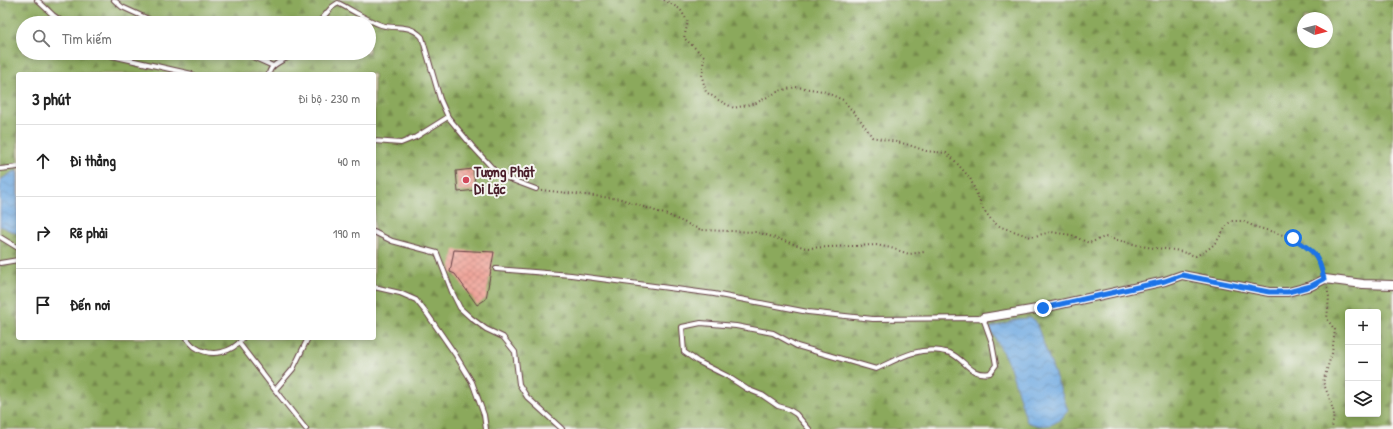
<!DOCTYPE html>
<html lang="vi">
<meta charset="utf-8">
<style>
:root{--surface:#fff;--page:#f2f2f2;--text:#222;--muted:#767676;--line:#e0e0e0}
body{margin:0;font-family:"Patrick Hand",sans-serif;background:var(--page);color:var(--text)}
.controls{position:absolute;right:12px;bottom:12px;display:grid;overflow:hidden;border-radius:4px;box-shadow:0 2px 6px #0003}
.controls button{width:36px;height:36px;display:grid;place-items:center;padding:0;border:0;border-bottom:1px solid var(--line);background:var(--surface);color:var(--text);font:20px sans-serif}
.compass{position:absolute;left:1297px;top:12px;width:36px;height:36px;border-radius:50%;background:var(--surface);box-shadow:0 2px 6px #0003;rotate:97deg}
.stop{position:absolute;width:12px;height:12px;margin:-9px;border:3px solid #1a73e8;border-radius:50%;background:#fff}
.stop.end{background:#1a73e8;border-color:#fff;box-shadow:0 1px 4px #0008}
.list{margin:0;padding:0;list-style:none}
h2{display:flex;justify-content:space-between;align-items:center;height:52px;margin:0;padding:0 16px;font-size:17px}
h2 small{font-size:13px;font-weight:400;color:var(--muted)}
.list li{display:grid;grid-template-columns:26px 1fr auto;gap:12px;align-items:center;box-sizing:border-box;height:72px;padding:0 16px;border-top:1px solid var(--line)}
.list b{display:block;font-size:15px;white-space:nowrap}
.list em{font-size:13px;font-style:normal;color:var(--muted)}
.icon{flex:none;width:22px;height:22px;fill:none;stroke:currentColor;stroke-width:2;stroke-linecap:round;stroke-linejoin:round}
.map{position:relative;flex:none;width:1393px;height:429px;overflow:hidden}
.search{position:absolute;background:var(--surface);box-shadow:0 2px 6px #0003;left:16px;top:16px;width:360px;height:44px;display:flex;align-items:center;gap:10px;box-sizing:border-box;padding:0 14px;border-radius:22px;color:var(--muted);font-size:15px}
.panel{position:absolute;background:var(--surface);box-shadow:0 2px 6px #0003;left:16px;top:72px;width:360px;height:268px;border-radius:4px}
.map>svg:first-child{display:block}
.forest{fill:url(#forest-firs);stroke:#6a6444;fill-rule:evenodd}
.water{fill:url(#water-waves);stroke:#5e6586}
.building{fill:url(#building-cross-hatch)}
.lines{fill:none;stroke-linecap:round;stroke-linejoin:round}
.lane-casing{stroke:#633d43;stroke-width:6}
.street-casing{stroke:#633d43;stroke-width:10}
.path{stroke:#633d43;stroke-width:2;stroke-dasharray:1 3;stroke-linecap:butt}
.lane{stroke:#fff;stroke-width:4}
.street{stroke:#fff;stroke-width:8}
.route{stroke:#1a73e8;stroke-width:5}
.poi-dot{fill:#d1495b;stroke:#f6f6f2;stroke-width:1.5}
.labels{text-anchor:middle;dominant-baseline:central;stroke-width:4;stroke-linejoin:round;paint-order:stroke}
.poi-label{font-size:15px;font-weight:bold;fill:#4a1f2b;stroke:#f6f6f2;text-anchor:start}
</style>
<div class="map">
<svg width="1393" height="429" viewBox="0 0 1393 429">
<defs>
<pattern id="forest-firs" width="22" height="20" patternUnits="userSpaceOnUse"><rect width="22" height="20" fill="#8ba95c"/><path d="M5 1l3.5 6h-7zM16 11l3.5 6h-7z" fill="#74894c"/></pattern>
<pattern id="water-waves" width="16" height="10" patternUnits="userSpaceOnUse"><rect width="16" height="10" fill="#72abe2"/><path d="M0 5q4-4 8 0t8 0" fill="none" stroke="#608bb7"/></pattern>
<pattern id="building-cross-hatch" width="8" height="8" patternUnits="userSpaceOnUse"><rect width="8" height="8" fill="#efa296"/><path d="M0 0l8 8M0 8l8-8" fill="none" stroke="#c4837b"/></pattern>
</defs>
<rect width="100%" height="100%" fill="#f6f6f2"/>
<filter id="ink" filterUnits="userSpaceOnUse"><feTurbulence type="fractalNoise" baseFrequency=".025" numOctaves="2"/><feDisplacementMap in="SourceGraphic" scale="8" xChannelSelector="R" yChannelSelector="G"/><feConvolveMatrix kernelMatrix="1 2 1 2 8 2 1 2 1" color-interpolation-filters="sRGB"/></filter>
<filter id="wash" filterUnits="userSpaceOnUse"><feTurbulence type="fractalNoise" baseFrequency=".012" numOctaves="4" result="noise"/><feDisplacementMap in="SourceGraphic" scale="16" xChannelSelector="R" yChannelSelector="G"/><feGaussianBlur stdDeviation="0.9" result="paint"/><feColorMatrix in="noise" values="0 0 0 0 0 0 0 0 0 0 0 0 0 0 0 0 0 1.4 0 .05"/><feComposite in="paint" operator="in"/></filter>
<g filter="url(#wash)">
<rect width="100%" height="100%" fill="#eee4c8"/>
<path class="forest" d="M 0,0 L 1393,0 L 1393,429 L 0,429 L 0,226 L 18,234 L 18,338 L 374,338 L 374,74 L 18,74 L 18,171 L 13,172 L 0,180 ZM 1303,18 L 1327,18 L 1327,42 L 1303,42 ZM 23,23 L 369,23 L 369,53 L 23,53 ZM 1348,312 L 1378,312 L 1378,414 L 1348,414 Z"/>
<g class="water">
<path d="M 18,171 L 18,234 L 0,226 L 0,180 L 13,172 Z"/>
<path d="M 1030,318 L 1035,320 L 1068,410 C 1057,427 1044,429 1027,422 L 1010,367 L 990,328 L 1018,319 Z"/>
</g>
<g id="blocks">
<g class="building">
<path d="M 473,169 L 476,190 L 458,192 L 456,171 Z"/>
<path d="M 454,250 L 494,252 L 486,299 L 477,305 L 455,274 L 450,272 Z"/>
</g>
</g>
</g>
<g filter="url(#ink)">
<use href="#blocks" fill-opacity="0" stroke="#633d43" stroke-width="1"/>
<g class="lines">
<g class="lane-casing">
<g id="lane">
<path d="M 37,0 L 53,15 L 64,23"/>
<path d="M 114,0 L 122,7 L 157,23"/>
<path d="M 318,23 L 332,7 L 338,3 C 352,10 366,20 381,25 C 397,30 408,23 422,37 L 440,99 L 448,117 L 472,146 L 496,172 L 504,177 L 536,189"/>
<path d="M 108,53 L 112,56 L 192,74"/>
<path d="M 244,53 L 273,66"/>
<path d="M 269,74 C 270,63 288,59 296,53"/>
<path d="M 374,141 L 401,143 L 416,137 L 448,117"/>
<path d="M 0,169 L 18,167"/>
<path d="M 374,232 L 392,241 L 437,253 L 452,292 L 460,308 L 471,318 L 486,329 L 503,337 L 515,352 L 519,384 L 527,397 L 562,429"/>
<path d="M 0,237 L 18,248"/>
<path d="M 0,263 L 18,260"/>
<path d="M 496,269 L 571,275 L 714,294 L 808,312 L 873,319 L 983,318 L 992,343 L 996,365 L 990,373 C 970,377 966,360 950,353 C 948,352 944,352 941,351 C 916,347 898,359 876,369 L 797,346 L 773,333 L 736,326 L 701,323 L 682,327 L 684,352 L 697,361 L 727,376 L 747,389 L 762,395 L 778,406 L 788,409 L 796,414 L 809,429"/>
<path d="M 374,287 L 400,293 L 416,300 L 428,315 L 455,354 L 472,382 L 484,415 L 486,429"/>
<path d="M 186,338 C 189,341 192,345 195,347 C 211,358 232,353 243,338"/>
<path d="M 239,343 L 275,390 L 306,429"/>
<path d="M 275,390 L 293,369 L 308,338"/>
</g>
</g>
<g class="street-casing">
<path id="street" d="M 983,318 L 1043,308 L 1120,291 L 1165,281 L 1182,275 L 1269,292 L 1288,292 L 1311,286 L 1325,279 L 1363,284 L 1393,285"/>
</g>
<g class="path">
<path d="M 664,0 L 680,9 L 688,22 L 684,38 L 704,56 L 702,77 L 706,92 L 720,101 L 734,108 L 756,103 L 779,91 L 796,87 L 823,91 L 843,100 L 862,122 L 872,137 L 906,144 L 926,151 L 946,153 L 955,161 L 970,178 L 983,209 L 993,222 L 1001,227 L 1031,237 L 1051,232 L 1071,235 L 1089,243 L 1105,237 L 1146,247 L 1175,250 L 1196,256 C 1203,252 1210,249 1215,243 C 1221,236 1224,228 1231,221 L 1243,221 L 1253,226 L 1293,238 L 1312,251 L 1320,263 L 1322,271"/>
<path d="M 541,190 L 621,199 L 670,216 L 701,230 L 757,232 L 806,248 L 876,245 L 891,248 L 909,254 L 924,252"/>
<path d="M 1327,288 L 1329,297 L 1327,319 L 1335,330 L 1332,353 L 1323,382 L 1329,397 L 1334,413 L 1332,429"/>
</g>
<use href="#lane" class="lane"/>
<use href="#street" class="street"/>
</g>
</g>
<g class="lines" filter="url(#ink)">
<path class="route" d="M 1043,308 L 1165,281 L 1182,275 L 1269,292 L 1288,292 L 1311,286 L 1324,279 C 1318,253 1315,252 1293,238"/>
</g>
<circle class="poi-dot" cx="466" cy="180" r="4"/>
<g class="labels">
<g class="poi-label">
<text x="474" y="171">Tượng Phật<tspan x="474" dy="17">Di Lặc</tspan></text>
</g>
</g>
</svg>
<div class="controls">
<button>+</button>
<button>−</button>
<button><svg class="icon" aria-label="layers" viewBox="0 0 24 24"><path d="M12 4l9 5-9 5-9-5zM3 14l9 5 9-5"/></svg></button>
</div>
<svg class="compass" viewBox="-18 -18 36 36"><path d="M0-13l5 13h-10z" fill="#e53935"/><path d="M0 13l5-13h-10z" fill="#767676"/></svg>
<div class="stop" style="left:1293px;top:238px"></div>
<div class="stop end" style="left:1043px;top:308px"></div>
<div class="search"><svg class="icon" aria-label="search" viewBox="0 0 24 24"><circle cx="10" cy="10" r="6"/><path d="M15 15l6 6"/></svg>Tìm kiếm</div>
<section class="panel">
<h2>3 phút<small>Đi bộ · 230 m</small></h2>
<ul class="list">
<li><svg class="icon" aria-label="ahead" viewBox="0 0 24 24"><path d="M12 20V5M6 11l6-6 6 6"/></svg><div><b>Đi thẳng</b></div><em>40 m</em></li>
<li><svg class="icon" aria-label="right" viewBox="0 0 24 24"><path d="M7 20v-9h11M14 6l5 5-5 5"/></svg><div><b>Rẽ phải</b></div><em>190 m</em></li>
<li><svg class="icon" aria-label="arrive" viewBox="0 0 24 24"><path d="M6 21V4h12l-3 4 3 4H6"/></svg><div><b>Đến nơi</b></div></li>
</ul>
</section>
</div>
